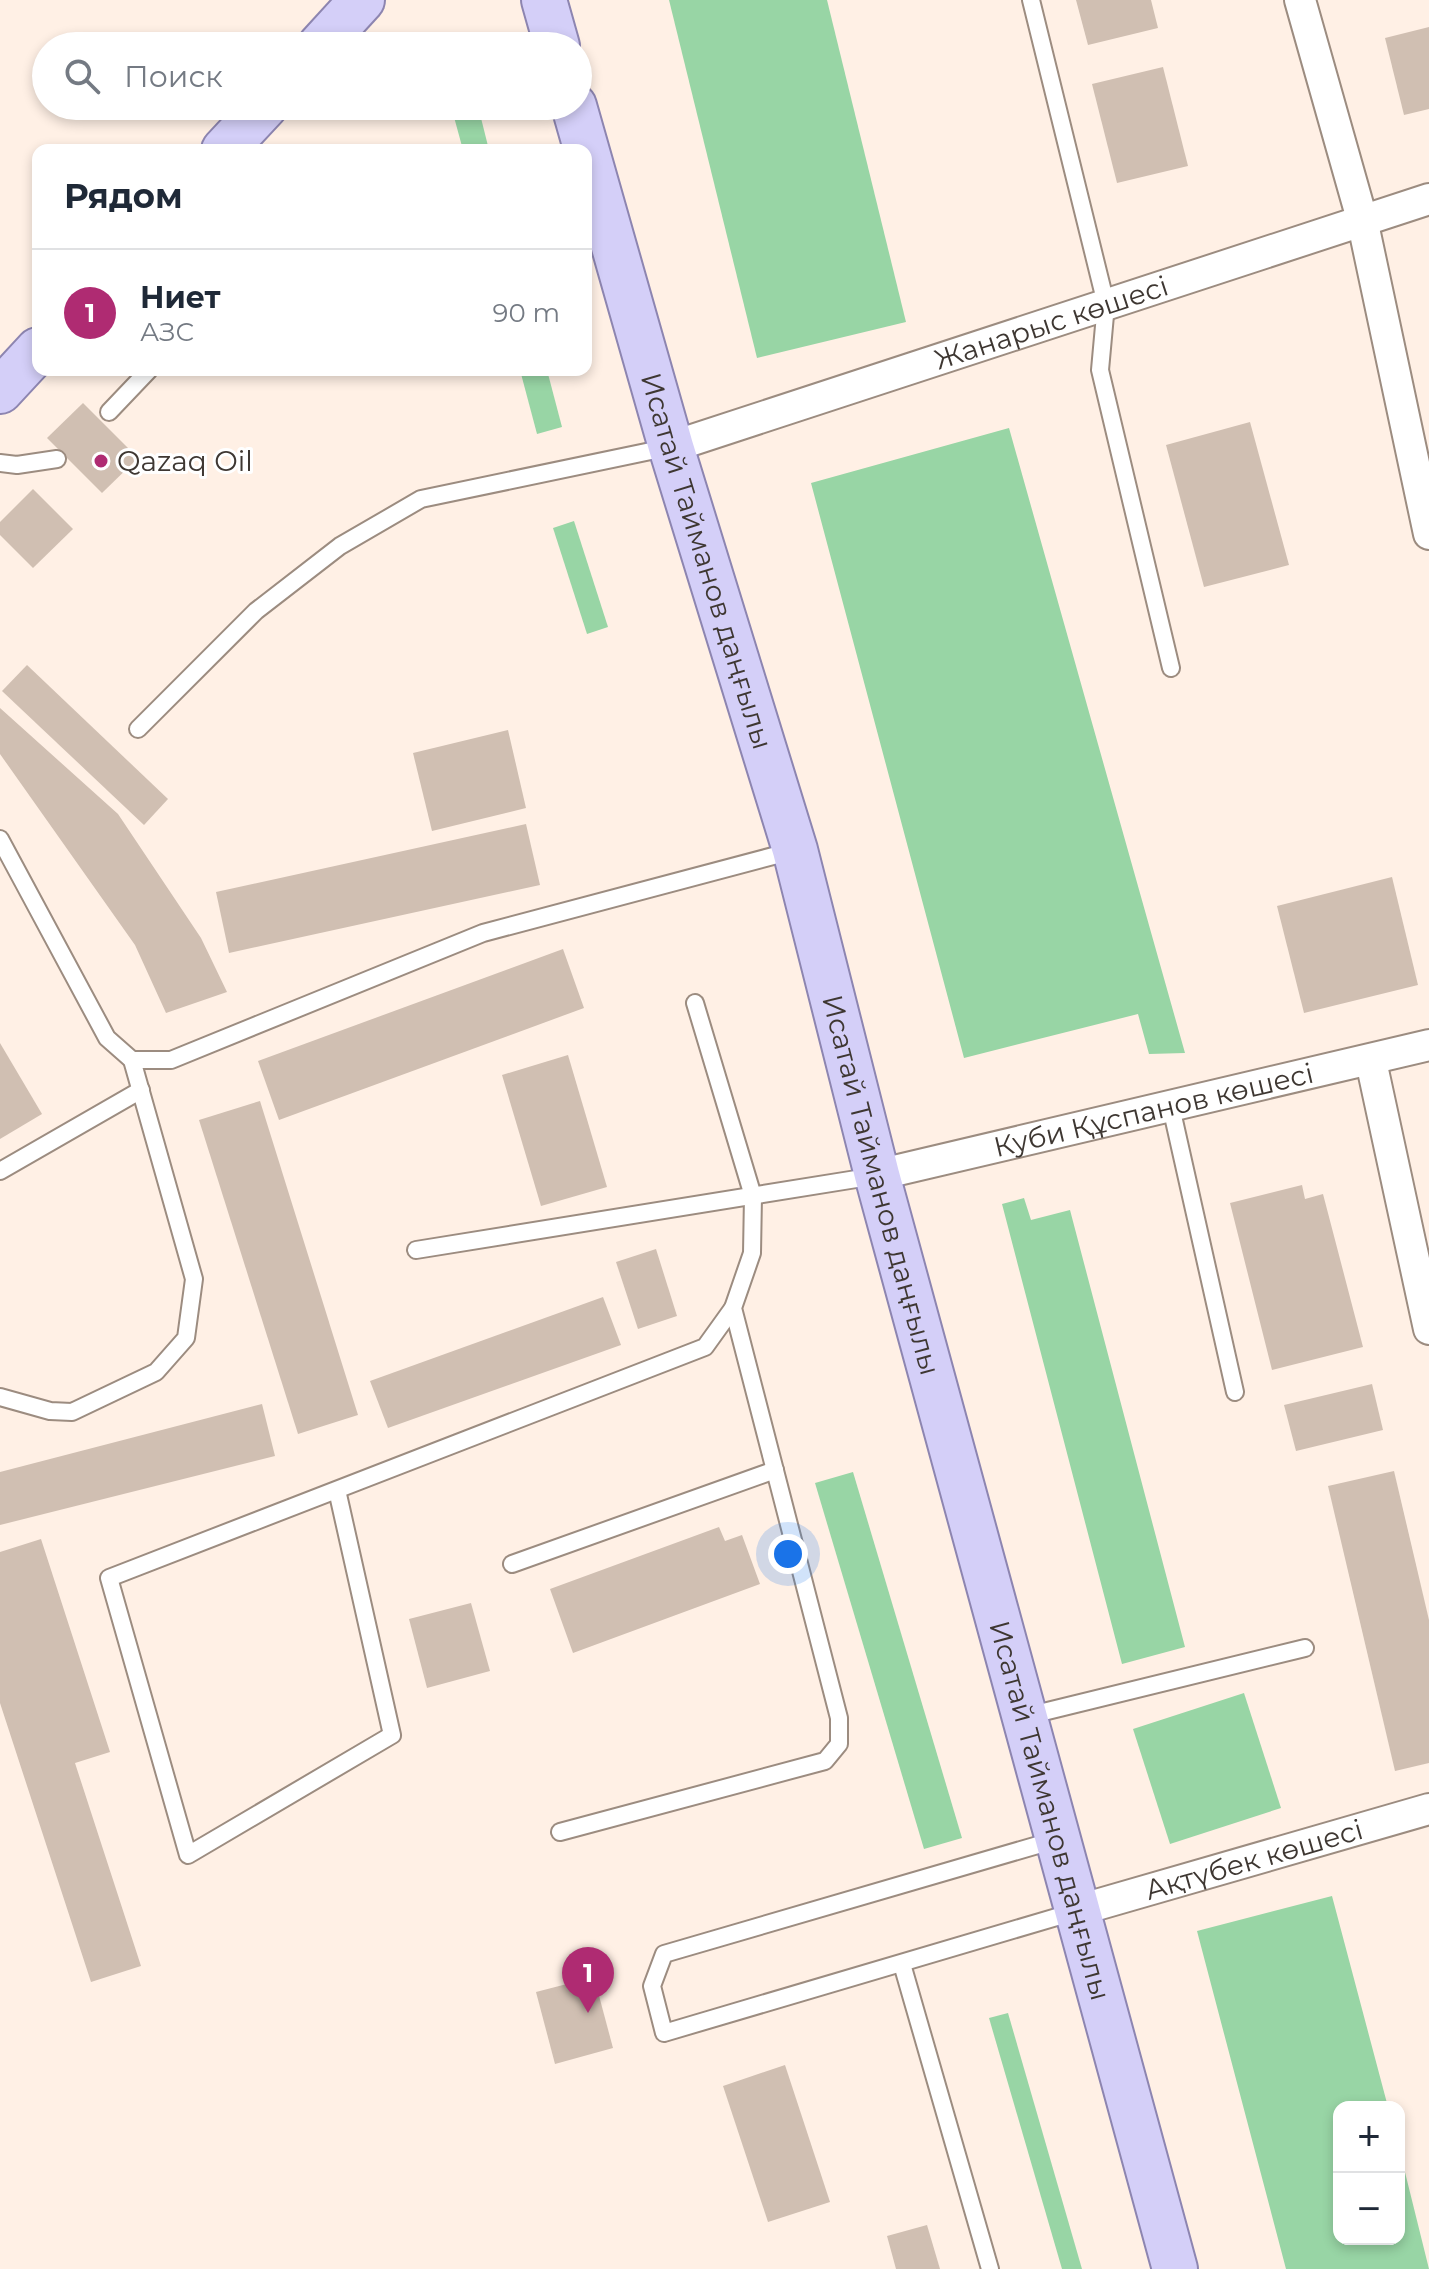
<!DOCTYPE html>
<html lang="ru">
<meta charset="utf-8">
<style>
:root{--surface:#fff;--page:#f6f6f7;--text:#1f2937;--muted:#747a83;--line:#e0e1e3;--accent:#af2b72}
body{margin:0;font-family:Montserrat,sans-serif;background:var(--page);color:var(--text)}
.controls{position:absolute;right:24px;bottom:24px;display:grid;overflow:hidden;border-radius:16px;box-shadow:0 4px 12px #0003}
.controls button{width:72px;height:72px;display:grid;place-items:center;padding:0;border:0;border-bottom:2px solid var(--line);background:var(--surface);color:var(--text);font:40px sans-serif}
.you{position:absolute;left:788px;top:1554px;width:28px;height:28px;margin:-20px;border:6px solid #fff;border-radius:50%;background:#1a73e8;box-shadow:0 0 0 12px #1a73e833}
.badge{display:grid;place-items:center;width:52px;height:52px;border-radius:50%;background:var(--accent);color:#fff;font-size:26px;font-weight:700}
.pin{position:absolute;translate:-50% -66px;filter:drop-shadow(0 2px 4px #0008)}
.pin::after{content:'';position:absolute;top:42px;width:28px;height:24px;background:inherit;clip-path:polygon(0 0,100% 0,50% 100%)}
.list{margin:0;padding:0;list-style:none}
h2{display:flex;justify-content:space-between;align-items:center;height:104px;margin:0;padding:0 32px;font-size:34px}
h2 small{font-size:26px;font-weight:400;color:var(--muted)}
.list li{display:grid;grid-template-columns:52px 1fr auto;gap:24px;align-items:center;box-sizing:border-box;height:128px;padding:0 32px;border-top:2px solid var(--line)}
.list b{display:block;font-size:30px;white-space:nowrap}
.list p{margin:0;font-size:26px;white-space:nowrap;color:var(--muted)}
.list em{font-size:26px;font-style:normal;color:var(--muted)}
.icon{flex:none;width:44px;height:44px;fill:none;stroke:currentColor;stroke-width:2;stroke-linecap:round;stroke-linejoin:round}
.map{position:relative;flex:none;width:1429px;height:2269px;overflow:hidden}
.search{position:absolute;background:var(--surface);box-shadow:0 4px 12px #0003;left:32px;top:32px;width:560px;height:88px;display:flex;align-items:center;gap:20px;box-sizing:border-box;padding:0 28px;border-radius:44px;color:var(--muted);font-size:30px}
.panel{position:absolute;background:var(--surface);box-shadow:0 4px 12px #0003;left:32px;top:144px;width:560px;height:232px;border-radius:16px}
.map>svg:first-child{display:block}
.forest{fill:#98d5a5}
.building{fill:#d0bfb2}
.lines{fill:none;stroke-linecap:round;stroke-linejoin:round}
.lane-casing{stroke:#9c8c80;stroke-width:20}
.street-casing{stroke:#9c8c80;stroke-width:34}
.primary-casing{stroke:#8d85b0;stroke-width:48}
.lane{stroke:#fff;stroke-width:16}
.street{stroke:#fff;stroke-width:30}
.primary{stroke:#d4cff8;stroke-width:44}
.poi-dot{fill:#af2b72;stroke:#fff;stroke-width:3}
.labels{text-anchor:middle;dominant-baseline:central;stroke-width:6;stroke-linejoin:round;paint-order:stroke}
.street-label{font-size:28px;fill:#3e3732;stroke:#fff}
.poi-label{font-size:28px;fill:#3e3732;stroke:#fff;text-anchor:start}
</style>
<div class="map">
<svg width="1429" height="2269" viewBox="0 0 1429 2269">
<rect width="100%" height="100%" fill="#fff0e5"/>
<g class="forest">
<path d="M 669,0 L 827,0 L 906,322 L 757,358 Z"/>
<path d="M 451,106 L 478,106 L 489,150 L 463,150 Z"/>
<path d="M 520,370 L 547,370 L 562,427 L 537,434 Z"/>
<path d="M 1009,428 L 1185,1053 L 1149,1054 L 1138,1014 L 964,1058 L 811,483 Z"/>
<path d="M 574,521 L 608,627 L 587,634 L 553,528 Z"/>
<path d="M 1024,1198 L 1031,1220 L 1070,1210 L 1185,1647 L 1122,1664 L 1002,1204 Z"/>
<path d="M 853,1472 L 962,1838 L 924,1849 L 815,1483 Z"/>
<path d="M 1244,1693 L 1281,1808 L 1170,1844 L 1133,1729 Z"/>
<path d="M 1332,1896 L 1388,2107 L 1339,2107 L 1339,2239 L 1399,2239 L 1399,2148 L 1429,2269 L 1286,2269 L 1197,1931 Z"/>
<path d="M 1008,2013 L 1082,2269 L 1062,2269 L 989,2018 Z"/>
</g>
<g class="building">
<path d="M 1076,0 L 1151,0 L 1158,28 L 1088,45 Z"/>
<path d="M 1429,27 L 1429,109 L 1404,115 L 1385,38 Z"/>
<path d="M 1163,67 L 1188,166 L 1117,183 L 1092,84 Z"/>
<path d="M 83,403 L 138,458 L 102,493 L 47,438 Z"/>
<path d="M 1250,422 L 1289,565 L 1204,587 L 1166,445 Z"/>
<path d="M 33,489 L 73,529 L 33,568 L 0,535 L 0,522 Z"/>
<path d="M 27,665 L 168,799 L 144,825 L 2,691 Z"/>
<path d="M 0,708 L 118,814 L 201,938 L 227,992 L 166,1013 L 135,945 L 0,754 Z"/>
<path d="M 508,730 L 526,808 L 432,831 L 413,753 Z"/>
<path d="M 526,824 L 540,885 L 229,953 L 216,892 Z"/>
<path d="M 1392,877 L 1418,985 L 1304,1013 L 1277,906 Z"/>
<path d="M 563,949 L 584,1008 L 279,1120 L 258,1061 Z"/>
<path d="M 0,1043 L 42,1114 L 0,1139 Z"/>
<path d="M 568,1055 L 607,1187 L 541,1206 L 502,1075 Z"/>
<path d="M 260,1101 L 358,1415 L 298,1434 L 199,1120 Z"/>
<path d="M 1302,1185 L 1305,1199 L 1323,1194 L 1363,1347 L 1272,1370 L 1230,1203 Z"/>
<path d="M 656,1249 L 677,1316 L 638,1329 L 616,1262 Z"/>
<path d="M 603,1297 L 621,1345 L 388,1428 L 370,1381 Z"/>
<path d="M 1372,1384 L 1383,1430 L 1296,1451 L 1284,1405 Z"/>
<path d="M 262,1404 L 275,1456 L 0,1525 L 0,1472 Z"/>
<path d="M 1394,1471 L 1429,1620 L 1429,1763 L 1395,1771 L 1328,1486 Z"/>
<path d="M 719,1527 L 725,1541 L 742,1535 L 760,1584 L 573,1653 L 550,1589 Z"/>
<path d="M 41,1539 L 110,1752 L 75,1763 L 141,1966 L 91,1982 L 0,1703 L 0,1552 Z"/>
<path d="M 471,1603 L 490,1671 L 427,1688 L 409,1619 Z"/>
<path d="M 594,1977 L 613,2048 L 555,2064 L 536,1992 Z"/>
<path d="M 785,2065 L 830,2202 L 768,2222 L 723,2086 Z"/>
<path d="M 927,2225 L 940,2269 L 896,2269 L 887,2236 Z"/>
</g>
<g class="lines">
<g class="lane-casing">
<g id="lane">
<path d="M 1031,0 L 1106,304 L 1100,370 L 1171,668"/>
<path d="M 109,412 L 149,370"/>
<path d="M 0,463 L 17,465 L 57,459"/>
<path d="M 138,729 L 256,611 L 340,546 L 421,499 L 670,447"/>
<path d="M 0,839 L 107,1038 L 132,1060 L 171,1060 L 483,933 L 792,851"/>
<path d="M 1171,1107 L 1235,1392"/>
<path d="M 0,1171 L 141,1090"/>
<path d="M 416,1250 L 875,1176"/>
<path d="M 0,1397 L 50,1411 L 72,1412 L 156,1372 L 186,1338 L 194,1279 L 132,1060"/>
<path d="M 337,1490 L 392,1735 L 188,1855 L 109,1578 L 705,1347 L 733,1308"/>
<path d="M 512,1564 L 775,1470"/>
<path d="M 1027,1716 L 1305,1648"/>
<path d="M 560,1832 L 825,1761 L 839,1744 L 839,1718 L 733,1308 L 752,1253 L 753,1196 L 695,1003"/>
<path d="M 1055,1840 L 664,1954 L 652,1986 L 664,2033 L 1077,1911"/>
<path d="M 902,1964 L 990,2269"/>
</g>
</g>
<g class="street-casing">
<g id="street">
<path d="M 1300,0 L 1362,219 L 1429,534"/>
<path id="s1" d="M 671,447 L 1429,199"/>
<path d="M 1371,1061 L 1429,1329"/>
<path id="s2" d="M 877,1175 L 1429,1045"/>
<path id="s3" d="M 1079,1910 L 1429,1809"/>
</g>
</g>
<g class="primary-casing">
<g id="primary">
<path d="M 544,0 L 557,46"/>
<path d="M 320,46 L 362,0"/>
<path id="s4" d="M 574,106 L 671,447 L 795,850 L 877,1175 L 1175,2269"/>
<path d="M 224,150 L 265,106"/>
<path d="M 0,391 L 38,350"/>
</g>
</g>
<use href="#lane" class="lane"/>
<use href="#street" class="street"/>
<use href="#primary" class="primary"/>
</g>
<circle class="poi-dot" cx="101" cy="461" r="8"/>
<g class="labels">
<g class="street-label">
<text stroke="none"><textPath href="#s1" startOffset="400">Жанарыс көшесі</textPath></text>
<text stroke="none"><textPath href="#s4" startOffset="474">Исатай Тайманов даңғылы</textPath></text>
<text stroke="none"><textPath href="#s2" startOffset="284">Куби Құспанов көшесi</textPath></text>
<text stroke="none"><textPath href="#s4" startOffset="1122">Исатай Тайманов даңғылы</textPath></text>
<text stroke="none"><textPath href="#s4" startOffset="1770">Исатай Тайманов даңғылы</textPath></text>
<text stroke="none"><textPath href="#s3" startOffset="182">Ақтүбек көшесi</textPath></text>
</g>
<g class="poi-label">
<text x="117" y="461">Qazaq Oil</text>
</g>
</g>
</svg>
<div class="controls">
<button>+</button>
<button>−</button>
</div>
<div class="you"></div>
<div class="pin badge" style="left:588px;top:2013px">1</div>
<div class="search"><svg class="icon" aria-label="search" viewBox="0 0 24 24"><circle cx="10" cy="10" r="6"/><path d="M15 15l6 6"/></svg>Поиск</div>
<section class="panel">
<h2>Рядом<small></small></h2>
<ul class="list">
<li><span class="badge">1</span><div><b>Ниет</b><p>АЗС</p></div><em>90 m</em></li>
</ul>
</section>
</div>
